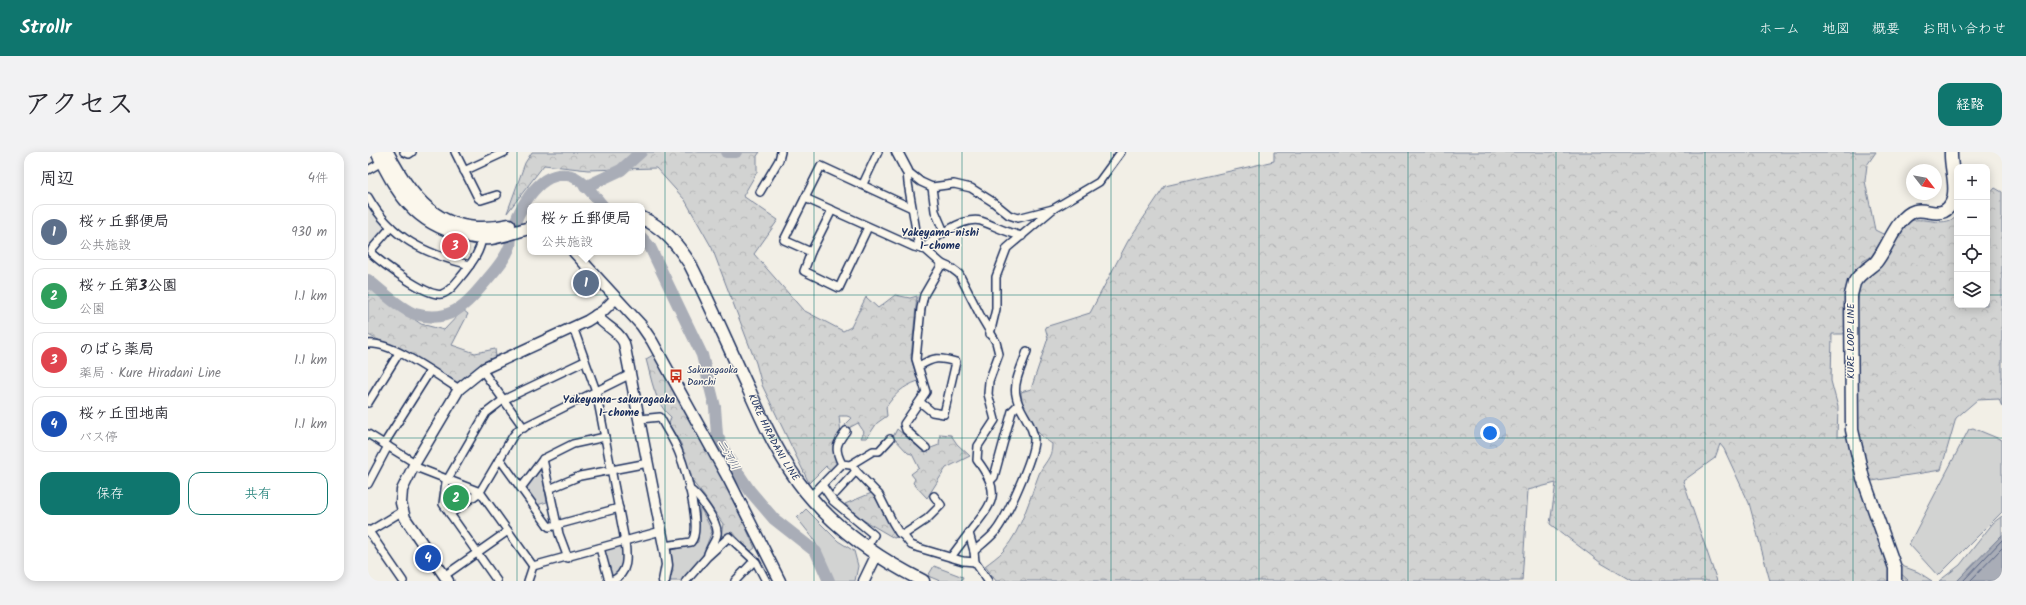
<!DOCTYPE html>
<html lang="ja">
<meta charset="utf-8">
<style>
:root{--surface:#fff;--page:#f2f2f3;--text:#2b2b33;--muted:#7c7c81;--line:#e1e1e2;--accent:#0f766e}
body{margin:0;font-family:Kalam,"Klee One",sans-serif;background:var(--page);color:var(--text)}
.controls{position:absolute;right:12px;top:12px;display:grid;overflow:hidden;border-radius:8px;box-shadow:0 2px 10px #0003}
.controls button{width:36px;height:36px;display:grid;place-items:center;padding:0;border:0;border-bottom:1px solid var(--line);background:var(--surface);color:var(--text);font:20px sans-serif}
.compass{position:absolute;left:1538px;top:12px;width:36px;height:36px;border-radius:50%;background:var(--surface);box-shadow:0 2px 10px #0003;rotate:121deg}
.you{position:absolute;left:1122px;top:281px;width:14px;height:14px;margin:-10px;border:3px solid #fff;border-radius:50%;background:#1a73e8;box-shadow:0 0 0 6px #1a73e833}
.badge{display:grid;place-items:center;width:26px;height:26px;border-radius:50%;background:var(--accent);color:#fff;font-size:13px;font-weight:700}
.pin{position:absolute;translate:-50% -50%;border:2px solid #fff;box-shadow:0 1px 4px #0006}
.popup{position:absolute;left:159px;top:51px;width:118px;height:52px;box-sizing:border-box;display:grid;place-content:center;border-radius:8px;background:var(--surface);filter:drop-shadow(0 1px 3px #0005);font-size:13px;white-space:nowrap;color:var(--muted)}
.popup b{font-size:15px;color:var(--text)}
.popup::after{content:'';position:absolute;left:50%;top:100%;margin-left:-8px;border:8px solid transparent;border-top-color:var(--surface)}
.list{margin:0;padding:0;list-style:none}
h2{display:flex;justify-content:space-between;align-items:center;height:52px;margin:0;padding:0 16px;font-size:17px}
h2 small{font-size:13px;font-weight:400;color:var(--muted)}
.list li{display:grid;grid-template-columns:26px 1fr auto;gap:12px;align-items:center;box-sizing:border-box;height:56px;margin:0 8px 8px;padding:0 8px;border:1px solid var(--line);border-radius:12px}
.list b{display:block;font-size:15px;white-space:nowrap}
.list p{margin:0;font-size:13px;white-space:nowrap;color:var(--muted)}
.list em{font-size:13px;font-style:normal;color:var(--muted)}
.actions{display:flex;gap:8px;padding:12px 16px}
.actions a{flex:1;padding:9px 0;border:1px solid var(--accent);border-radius:12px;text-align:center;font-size:14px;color:var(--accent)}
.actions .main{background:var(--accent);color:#fff}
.icon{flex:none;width:22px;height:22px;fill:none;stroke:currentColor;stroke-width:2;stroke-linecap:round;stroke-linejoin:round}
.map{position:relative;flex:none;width:1634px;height:429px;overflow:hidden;border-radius:12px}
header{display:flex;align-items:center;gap:24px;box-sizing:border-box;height:56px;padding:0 20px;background:var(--accent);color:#fff}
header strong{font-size:19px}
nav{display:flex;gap:22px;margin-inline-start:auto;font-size:14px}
.intro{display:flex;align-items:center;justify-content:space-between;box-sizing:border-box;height:96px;padding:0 24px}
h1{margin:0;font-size:28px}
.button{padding:10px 18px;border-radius:12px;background:var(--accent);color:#fff;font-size:14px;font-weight:700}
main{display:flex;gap:24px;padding:0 24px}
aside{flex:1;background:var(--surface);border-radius:12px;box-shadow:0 2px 10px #0003}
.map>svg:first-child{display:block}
.built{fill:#e2e1dc}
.green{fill:#d2d3d2;stroke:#768198}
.forest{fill:url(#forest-crowns);stroke:#768198}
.water{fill:#a9adb7;stroke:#707b93}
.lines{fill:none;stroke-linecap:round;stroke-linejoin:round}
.shore{stroke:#546182;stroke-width:1}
.river{stroke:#a9adb7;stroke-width:12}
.street-casing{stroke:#1b2f5e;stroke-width:10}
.secondary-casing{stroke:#1b2f5e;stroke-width:13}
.primary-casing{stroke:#1b2f5e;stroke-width:15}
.street{stroke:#fbf7ec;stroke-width:7}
.secondary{stroke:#fbf7ec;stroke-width:10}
.primary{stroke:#fbf7ec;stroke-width:12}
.grid{fill:none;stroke:#0f766e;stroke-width:1;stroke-opacity:0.55}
.labels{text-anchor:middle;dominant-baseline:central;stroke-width:3;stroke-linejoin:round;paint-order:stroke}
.street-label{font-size:10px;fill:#1b2f5e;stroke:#fbf7ec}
.poi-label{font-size:10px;fill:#1b2f5e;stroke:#fbf7ec;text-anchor:start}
.neighbourhood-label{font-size:11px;font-weight:bold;fill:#1b2f5e;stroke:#fbf7ec}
.water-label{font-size:11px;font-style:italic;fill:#465579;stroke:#fbf7ec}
</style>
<header>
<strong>Strollr</strong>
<nav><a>ホーム</a><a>地図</a><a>概要</a><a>お問い合わせ</a></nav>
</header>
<div class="intro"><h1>アクセス</h1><a class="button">経路</a></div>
<main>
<aside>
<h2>周辺<small>4件</small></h2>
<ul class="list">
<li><span class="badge" style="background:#5c6f8a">1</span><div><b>桜ヶ丘郵便局</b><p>公共施設</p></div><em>930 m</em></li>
<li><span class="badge" style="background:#2e9e5b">2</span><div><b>桜ヶ丘第3公園</b><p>公園</p></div><em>1.1 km</em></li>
<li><span class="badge" style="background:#e0444e">3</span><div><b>のばら薬局</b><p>薬局 · Kure Hiradani Line</p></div><em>1.1 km</em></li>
<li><span class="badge" style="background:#1a4fb4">4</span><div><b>桜ヶ丘団地南</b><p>バス停</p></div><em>1.1 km</em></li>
</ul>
<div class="actions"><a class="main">保存</a><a>共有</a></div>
</aside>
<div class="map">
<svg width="1634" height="429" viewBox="0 0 1634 429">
<defs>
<pattern id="forest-crowns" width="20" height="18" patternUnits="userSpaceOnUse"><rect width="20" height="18" fill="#d2d3d2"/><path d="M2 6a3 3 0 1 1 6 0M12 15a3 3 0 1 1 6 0" fill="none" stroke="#b4b5b7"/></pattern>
</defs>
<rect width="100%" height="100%" fill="#f2efe6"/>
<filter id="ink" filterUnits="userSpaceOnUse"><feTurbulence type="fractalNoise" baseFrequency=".025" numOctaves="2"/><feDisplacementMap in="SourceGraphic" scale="8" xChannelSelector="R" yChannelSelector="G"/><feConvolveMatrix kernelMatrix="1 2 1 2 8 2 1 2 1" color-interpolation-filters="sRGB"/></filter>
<g filter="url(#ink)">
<path class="built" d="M 0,52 L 16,73 L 16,78 L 0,96 Z"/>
<g class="green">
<path d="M 1605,276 L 1634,288 L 1634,360 L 1570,424 L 1541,392 L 1601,277 Z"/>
<path d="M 173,316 L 179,350 L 169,353 L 156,337 Z"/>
<path d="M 81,330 L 107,340 L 82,358 L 77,352 Z"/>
<path d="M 332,355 L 344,379 L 334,405 L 313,429 L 301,429 L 305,419 L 303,398 L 324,393 L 330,390 Z"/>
<path d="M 438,357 L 470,389 L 486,399 L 490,414 L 487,429 L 466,429 L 445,386 L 429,366 Z"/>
<path d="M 1634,364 L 1634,429 L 1571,429 L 1592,413 L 1625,371 Z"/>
<path d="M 255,392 L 257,407 L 254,420 L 243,427 L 235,397 Z"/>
<path d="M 566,414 L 595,425 L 593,429 L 572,429 L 560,424 Z"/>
<path d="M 1534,414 L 1550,420 L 1564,429 L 1531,429 Z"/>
</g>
<g class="forest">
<path d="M 164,0 L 392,0 L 389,4 L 389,20 L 375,44 L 410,68 L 386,102 L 435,158 L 475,179 L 483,175 L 498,145 L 510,156 L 527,143 L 542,146 L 549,144 L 543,206 L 550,229 C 534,235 528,241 518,255 L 519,264 L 509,271 L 499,286 L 493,286 L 496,280 L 490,271 L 479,277 L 477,273 L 484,266 L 479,264 L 471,264 L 473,282 L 465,293 L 472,313 L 465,320 L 458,314 L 441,331 L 394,233 L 388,211 L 344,96 L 317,48 L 288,16 L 220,18 L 176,13 L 139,61 L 157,11 Z"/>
<path d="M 906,0 L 1508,0 L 1499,13 L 1497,29 L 1507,78 L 1517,83 L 1503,105 L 1495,109 L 1483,132 L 1478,182 L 1464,182 L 1463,229 L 1470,255 L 1469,285 L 1480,284 L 1493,334 L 1516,406 L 1541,429 L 1402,429 L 1381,351 L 1356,297 L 1352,292 L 1347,306 L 1315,329 L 1349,429 L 1264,429 L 1233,411 L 1182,372 L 1188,331 L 1160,338 L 1154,429 L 628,429 L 617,414 C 623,409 631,404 636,398 C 654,377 661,348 671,322 C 676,310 684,307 684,292 C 666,280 654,262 653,240 L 663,237 L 680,186 L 677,175 L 722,161 L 760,89 L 797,34 L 906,9 Z"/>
<path d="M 1627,36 L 1634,40 L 1634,255 L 1631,247 L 1609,248 L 1588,266 L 1573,318 L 1504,329 L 1497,316 L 1486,272 L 1488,162 L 1492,131 L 1542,69 C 1560,64 1571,76 1589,65 L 1589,153 L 1619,153 L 1619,45 Z"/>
<path d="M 0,135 L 53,172 L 76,178 L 95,158 L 100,162 L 84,193 L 107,201 L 127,197 L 128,205 L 88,231 L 40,202 L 0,183 Z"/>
<path d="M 287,202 L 363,343 L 387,396 L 383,399 L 364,380 L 353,384 L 355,372 L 336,344 L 324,329 L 313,292 L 301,272 L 303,265 C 287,253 283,225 278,207 Z"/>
<path d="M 529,277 L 555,299 L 571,293 L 572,282 L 583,283 L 589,292 L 602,304 L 578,316 L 559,346 L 545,331 L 547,327 L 543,322 L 551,316 L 544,302 L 540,301 L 525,285 Z"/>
<path d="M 506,340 L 529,385 L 526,386 L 495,368 L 477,352 Z"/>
</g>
<path class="water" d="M 1634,383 L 1634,429 L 1589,429 Z"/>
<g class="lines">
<g class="shore">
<path d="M 1595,429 L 1634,388"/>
<path d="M 1602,429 L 1634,396"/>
</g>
<g class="river">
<path d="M 358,0 L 368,0"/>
<path d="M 217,35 L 253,18 L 273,0"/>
<path d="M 274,86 L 282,95 L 334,203 L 347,255 L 349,283 L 360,306 L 382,339 L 406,367 L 448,400 L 461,429"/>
<path d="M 0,128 C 13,138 32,157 47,162 C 82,172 98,153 118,129 C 127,118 137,108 142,94 C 143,91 142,88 143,85 C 148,61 169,19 199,23 C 213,24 226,44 235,54"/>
</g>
<g class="street-casing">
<g id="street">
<path d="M 36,0 L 41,2 L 44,0"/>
<path d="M 87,0 L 110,46 L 113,48 L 129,43"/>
<path d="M 0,18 L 14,10"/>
<path d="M 96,19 L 137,0"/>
<path d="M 539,19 L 553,30 L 564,35 L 586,32 L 603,36 L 625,50 L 641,63 L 650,66 L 685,57"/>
<path d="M 539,19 L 540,31 L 551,96"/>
<path d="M 495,32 L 510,0"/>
<path d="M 564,35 L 567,59 L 576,80"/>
<path d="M 392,40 L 411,8 L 413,0"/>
<path d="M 0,45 C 23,86 57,102 102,113"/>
<path d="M 437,46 L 546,95 L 558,98 L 574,112 L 583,116 L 591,122 L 612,163 L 628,190 L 631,202 L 621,229 L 620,242 L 627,268 L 610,294 L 609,308 C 635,343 625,350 601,381 L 606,399 L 607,410 L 620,429"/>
<path d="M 23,75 L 4,97 L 3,101 C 14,111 60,146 74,142 C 83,139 90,128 96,121 C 105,109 112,100 114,86"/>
<path d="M 500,75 L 471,136 L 436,119 L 443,100 L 416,88 L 453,14 L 544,56"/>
<path d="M 555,97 C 567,86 595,64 613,69 C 627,74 639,81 654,84"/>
<path d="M 443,100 L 464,58"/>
<path d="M 205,175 L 228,239 L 257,389 C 259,405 261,421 244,429"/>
<path d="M 622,182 L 628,157 L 628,125 L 639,96 L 685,57 L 731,30 L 753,0"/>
<path d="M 0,192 C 23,189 70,224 91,237"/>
<path d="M 551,214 C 566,205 571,205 588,210 L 576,262 L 564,260 L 552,250"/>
<path d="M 114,218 L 156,276"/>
<path d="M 263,222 L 150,278 L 145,284 L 112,340 L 165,414 L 293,379"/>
<path d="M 0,251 L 31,201"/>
<path d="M 272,267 L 292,265 C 298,277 306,288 311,301 C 317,316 335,378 323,390 L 296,394"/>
<path d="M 478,279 C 468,292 466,297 474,312 L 482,313 L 505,299 L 511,299 L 522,287"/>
<path d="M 0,282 L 47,311"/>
<path d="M 16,292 L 62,219"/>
<path d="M 558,296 L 538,278 L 536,272 L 558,240 L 548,207 L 553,156 L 556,143 L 574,112"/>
<path d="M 175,307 L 191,382 L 200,406"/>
<path d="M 131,308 L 134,310 L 181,375 L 251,356"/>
<path d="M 45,314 L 112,340 L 82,362"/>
<path d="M 488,319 L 511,343 L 525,371 L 531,381 L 535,383"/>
<path d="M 623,328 L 626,325 L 644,259 L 650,253"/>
<path d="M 0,332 L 20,294"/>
<path d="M 454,333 L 465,349 L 506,383 L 498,396"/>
<path d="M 153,336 L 175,307 L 205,292 L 237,285"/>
<path d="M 181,337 L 212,324 L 280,311"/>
<path d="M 321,337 C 330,342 351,371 349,382 C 348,389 342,395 340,402"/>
<path d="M 468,341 L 488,319 L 486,316"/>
<path d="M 566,344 L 573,353 L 559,367 L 535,383 L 543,393 L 551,396 L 595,409 L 607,410"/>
<path d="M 442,345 L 474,312"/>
<path d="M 0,378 L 35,429"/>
<path d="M 0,380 L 35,359"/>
<path d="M 232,396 L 241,429"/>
<path d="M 606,399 C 613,393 621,387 627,380 C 638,367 666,305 666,288 C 666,272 650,259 648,243 C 645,230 655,212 659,199"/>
<path d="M 583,405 L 601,381"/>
<path d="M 76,424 L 140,379"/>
<path d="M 129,429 L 75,352 L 78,330 L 118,261 L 135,248 L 217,209"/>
<path d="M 160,429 L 165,414"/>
<path d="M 318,429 L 339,405 L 361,385 L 388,410 L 398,429"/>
<path d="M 367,429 L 386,409"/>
</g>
</g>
<g class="secondary-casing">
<g id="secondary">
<path d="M 529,0 L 539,19"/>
<path d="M 206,100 L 273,173 L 284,189 L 361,328 L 412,429"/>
<path d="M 228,163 C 236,174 250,178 256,191 L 297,399 L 299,413 L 296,429"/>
<path d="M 80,429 L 37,366 L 33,351 L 34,338 L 47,311 L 91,237 L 117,216 L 219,169 L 235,159 L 248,146"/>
<path d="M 496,429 L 508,404"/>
</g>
</g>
<g class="primary-casing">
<g id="primary">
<path d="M 9,0 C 29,40 46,71 93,82 C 103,85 113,87 123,86 C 136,84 149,79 162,76"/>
<path d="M 19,0 C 46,53 78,87 141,73"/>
<path id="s1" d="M 274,66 C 296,76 309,92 322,112 C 343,153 361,196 381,238 C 397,274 413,309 438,340 C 470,379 511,407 555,429"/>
<path d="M 1527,429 L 1527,416 L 1495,326 L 1484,278 L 1483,143 C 1484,139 1485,135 1486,131 C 1491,121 1501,117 1508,110 C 1519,97 1529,64 1547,59 C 1560,56 1574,68 1583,52 C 1591,37 1582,16 1583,0"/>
</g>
</g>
<use href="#street" class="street"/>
<use href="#secondary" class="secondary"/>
<use href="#primary" class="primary"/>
</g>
</g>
<path class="grid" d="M 149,0 L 149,429M 297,0 L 297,429M 446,0 L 446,429M 594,0 L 594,429M 743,0 L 743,429M 891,0 L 891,429M 1040,0 L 1040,429M 1188,0 L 1188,429M 1337,0 L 1337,429M 1485,0 L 1485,429M 0,143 L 1589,143M 1619,143 L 1634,143M 0,286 L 1634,286"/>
<defs>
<g id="bus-bare" transform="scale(1.08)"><path d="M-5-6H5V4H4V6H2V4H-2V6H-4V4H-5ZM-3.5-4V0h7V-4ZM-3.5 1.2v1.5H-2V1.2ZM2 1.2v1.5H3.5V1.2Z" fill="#c8321e" stroke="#fbf7ec" stroke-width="2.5" paint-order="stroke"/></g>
</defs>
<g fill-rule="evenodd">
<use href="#bus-bare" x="308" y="224"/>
</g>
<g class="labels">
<g class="street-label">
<text transform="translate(1483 189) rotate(-90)">KURE LOOP LINE</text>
<text stroke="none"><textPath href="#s1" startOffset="260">KURE HIRADANI LINE</textPath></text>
</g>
<g class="poi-label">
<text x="319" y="218">Sakuragaoka<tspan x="319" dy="12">Danchi</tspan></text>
</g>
<g class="neighbourhood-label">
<text x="572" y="81">Yakeyama-nishi<tspan x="572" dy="13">1-chome</tspan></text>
<text x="251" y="248">Yakeyama-sakuragaoka<tspan x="251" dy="13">1-chome</tspan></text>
</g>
<g class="water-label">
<text transform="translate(360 303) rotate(60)">二河川</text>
</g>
</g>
</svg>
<div class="controls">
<button>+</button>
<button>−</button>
<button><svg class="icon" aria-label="locate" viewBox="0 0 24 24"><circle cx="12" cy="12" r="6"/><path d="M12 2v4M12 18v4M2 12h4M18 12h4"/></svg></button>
<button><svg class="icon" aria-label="layers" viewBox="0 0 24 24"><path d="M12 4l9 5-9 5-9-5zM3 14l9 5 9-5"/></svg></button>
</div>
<svg class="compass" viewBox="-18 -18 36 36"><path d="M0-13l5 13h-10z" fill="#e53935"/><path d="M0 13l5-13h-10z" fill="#7c7c81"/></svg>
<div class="you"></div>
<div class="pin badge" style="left:218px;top:131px;background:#5c6f8a">1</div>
<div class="popup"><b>桜ヶ丘郵便局</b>公共施設</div>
<div class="pin badge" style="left:88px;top:346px;background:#2e9e5b">2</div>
<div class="pin badge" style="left:87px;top:94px;background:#e0444e">3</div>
<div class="pin badge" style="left:60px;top:406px;background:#1a4fb4">4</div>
</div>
</main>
